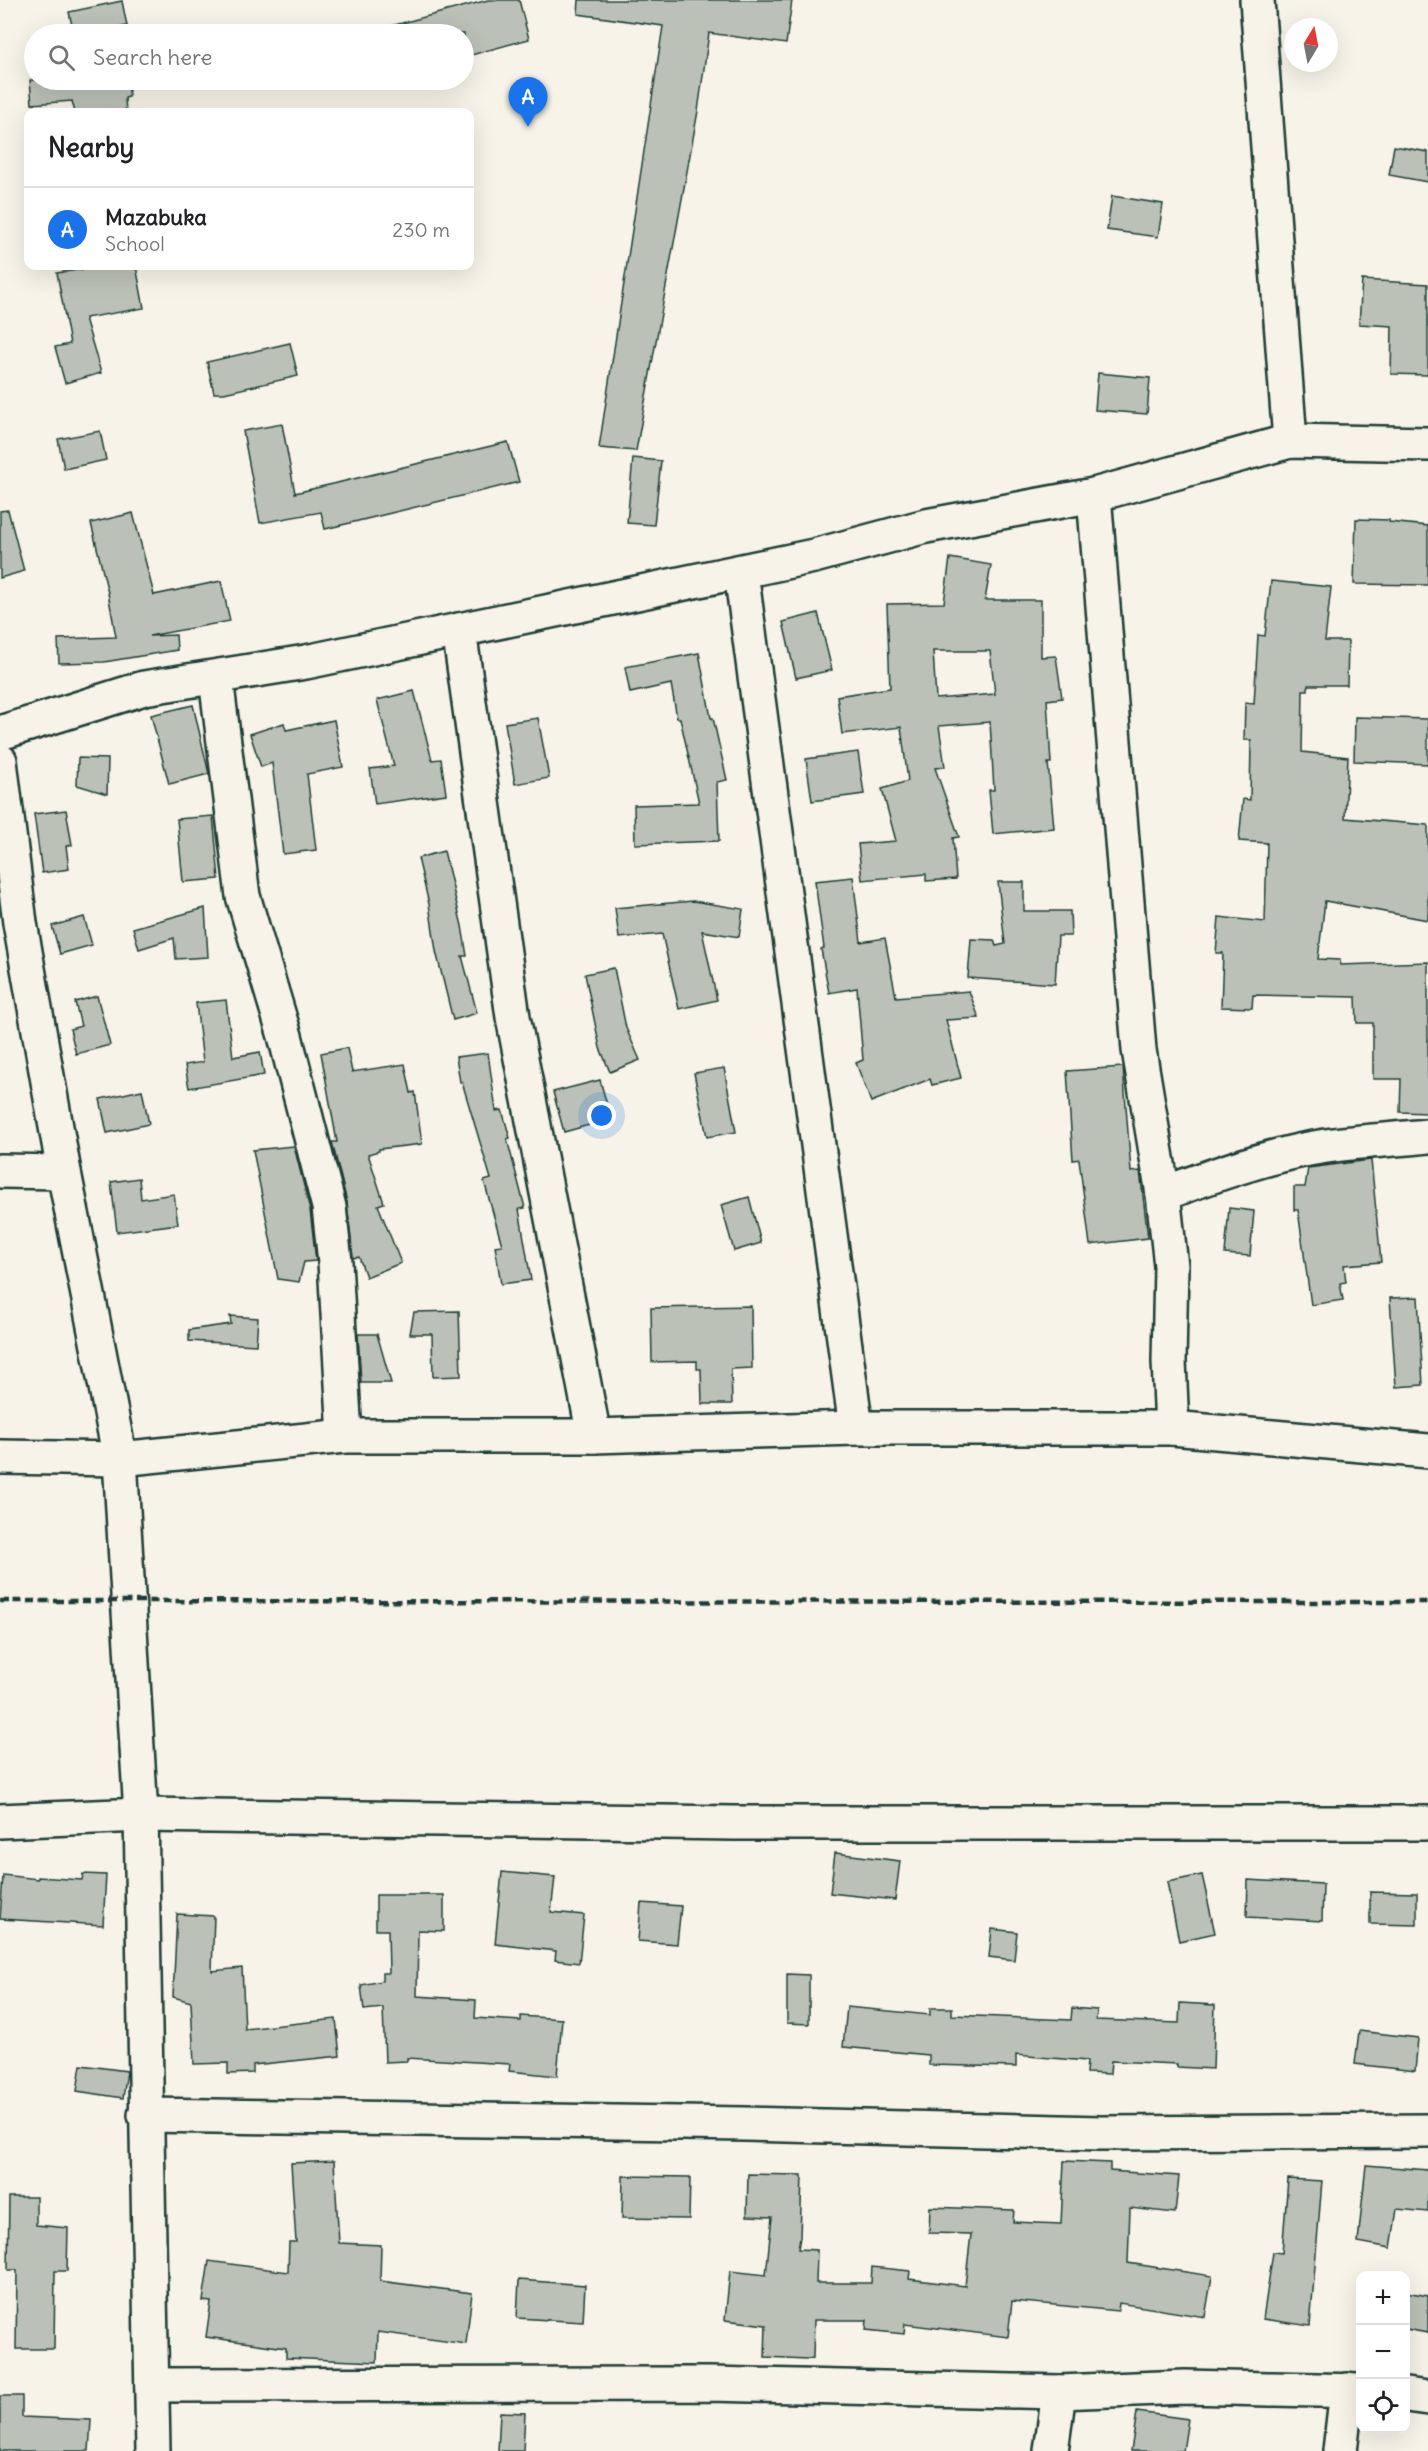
<!DOCTYPE html>
<meta charset="utf-8">
<style>
:root{--surface:#fff;--page:#f2f2f2;--text:#202124;--muted:#757577;--line:#e0e0e0;--accent:#1a73e8}
body{margin:0;font-family:Delius,sans-serif;background:var(--page);color:var(--text)}
.controls{position:absolute;right:18px;bottom:18px;display:grid;overflow:hidden;border-radius:12px;box-shadow:0 6px 24px #0002}
.controls button{width:54px;height:54px;display:grid;place-items:center;padding:0;border:0;border-bottom:2px solid var(--line);background:var(--surface);color:var(--text);font:30px sans-serif}
.compass{position:absolute;left:1284px;top:18px;width:54px;height:54px;border-radius:50%;background:var(--surface);box-shadow:0 6px 24px #0002;rotate:10deg}
.you{position:absolute;left:602px;top:1116px;width:21px;height:21px;margin:-15px;border:4px solid #fff;border-radius:50%;background:#1a73e8;box-shadow:0 0 0 9px #1a73e833}
.badge{display:grid;place-items:center;width:39px;height:39px;border-radius:50%;background:var(--accent);color:#fff;font-size:20px;font-weight:700}
.pin{position:absolute;translate:-50% -50px;filter:drop-shadow(0 2px 3px #0008)}
.pin::after{content:'';position:absolute;top:32px;width:21px;height:18px;background:inherit;clip-path:polygon(0 0,100% 0,50% 100%)}
.list{margin:0;padding:0;list-style:none}
h2{display:flex;justify-content:space-between;align-items:center;height:78px;margin:0;padding:0 24px;font-size:26px}
h2 small{font-size:20px;font-weight:400;color:var(--muted)}
.list li{display:grid;grid-template-columns:39px 1fr auto;gap:18px;align-items:center;box-sizing:border-box;height:84px;padding:0 24px;border-top:2px solid var(--line)}
.list b{display:block;font-size:22px;white-space:nowrap}
.list p{margin:0;font-size:20px;white-space:nowrap;color:var(--muted)}
.list em{font-size:20px;font-style:normal;color:var(--muted)}
.icon{flex:none;width:33px;height:33px;fill:none;stroke:currentColor;stroke-width:2;stroke-linecap:round;stroke-linejoin:round}
.map{position:relative;flex:none;width:1428px;height:2451px;overflow:hidden}
.search{position:absolute;background:var(--surface);box-shadow:0 6px 24px #0002;left:24px;top:24px;width:450px;height:66px;display:flex;align-items:center;gap:15px;box-sizing:border-box;padding:0 21px;border-radius:33px;color:var(--muted);font-size:22px}
.panel{position:absolute;background:var(--surface);box-shadow:0 6px 24px #0002;left:24px;top:108px;width:450px;height:162px;border-radius:12px}
.map>svg:first-child{display:block}
.building{fill:#bbc1b6;stroke:#1f3d34;stroke-width:1.5;fill-rule:evenodd}
.lines{fill:none;stroke-linecap:round;stroke-linejoin:round}
.minor-casing{stroke:#1f3d34;stroke-width:38}
.minor{stroke:#f7f3e8;stroke-width:33}
.rail{stroke:#1f3d34;stroke-width:4.5;stroke-dasharray:9 4.5;stroke-linecap:butt}
</style>
<div class="map">
<svg width="1428" height="2451" viewBox="0 0 1428 2451">
<rect width="100%" height="100%" fill="#f7f3e8"/>
<filter id="ink" filterUnits="userSpaceOnUse"><feTurbulence type="fractalNoise" baseFrequency=".0167" numOctaves="2"/><feDisplacementMap in="SourceGraphic" scale="12" xChannelSelector="R" yChannelSelector="G"/><feConvolveMatrix kernelMatrix="1 2 1 2 8 2 1 2 1" color-interpolation-filters="sRGB"/></filter>
<g filter="url(#ink)">
<g class="building">
<path d="M 488,0 L 519,0 L 529,39 L 464,57 L 464,34 L 388,34 L 387,27 Z"/>
<path d="M 579,0 L 792,0 L 786,44 L 709,33 L 698,111 L 636,451 L 599,448 L 663,26 L 578,14 Z"/>
<path d="M 122,1 L 127,26 L 87,34 L 74,34 L 69,12 Z"/>
<path d="M 30,80 L 129,80 L 129,97 L 125,98 L 126,112 L 75,112 L 72,101 L 32,104 Z"/>
<path d="M 1394,146 L 1428,152 L 1428,182 L 1389,175 Z"/>
<path d="M 1112,196 L 1163,204 L 1158,237 L 1107,230 Z"/>
<path d="M 105,266 L 136,266 L 144,308 L 85,318 L 101,373 L 65,383 L 55,347 L 70,344 L 57,273 Z"/>
<path d="M 1362,280 L 1428,284 L 1428,375 L 1391,374 L 1392,326 L 1359,324 Z"/>
<path d="M 290,343 L 298,376 L 224,393 L 214,393 L 207,362 Z"/>
<path d="M 1098,373 L 1150,378 L 1147,414 L 1095,410 Z"/>
<path d="M 282,424 L 295,493 L 508,442 L 519,482 L 325,529 L 321,512 L 260,523 L 243,431 Z"/>
<path d="M 100,431 L 106,460 L 64,469 L 58,439 Z"/>
<path d="M 633,458 L 661,461 L 654,525 L 627,523 Z"/>
<path d="M 8,510 L 24,571 L 0,578 L 0,511 Z"/>
<path d="M 133,513 L 154,595 L 221,581 L 230,621 L 149,636 L 176,635 L 177,650 L 104,662 L 59,663 L 58,639 L 116,637 L 108,593 L 91,523 Z"/>
<path d="M 1356,519 L 1389,520 L 1389,522 L 1428,526 L 1428,585 L 1354,584 Z"/>
<path d="M 950,558 L 991,565 L 985,600 L 1041,600 L 1041,657 L 1056,656 L 1062,698 L 1047,700 L 1051,763 L 1048,763 L 1054,828 L 993,834 L 989,790 L 994,790 L 990,722 L 939,726 L 945,767 L 935,768 L 959,837 L 953,838 L 956,879 L 926,881 L 926,874 L 862,880 L 858,844 L 896,841 L 882,789 L 908,781 L 901,727 L 842,734 L 837,696 L 890,688 L 887,604 L 944,603 ZM 933,651 L 990,651 L 995,694 L 936,699 Z"/>
<path d="M 1271,581 L 1331,587 L 1325,641 L 1348,641 L 1347,685 L 1308,685 L 1308,690 L 1303,690 L 1302,752 L 1348,757 L 1345,818 L 1428,825 L 1428,920 L 1325,901 L 1318,959 L 1340,960 L 1340,965 L 1428,962 L 1428,1113 L 1400,1112 L 1401,1079 L 1373,1079 L 1373,1023 L 1357,1023 L 1356,997 L 1253,995 L 1252,1008 L 1221,1007 L 1223,953 L 1216,953 L 1219,917 L 1265,922 L 1267,843 L 1239,841 L 1243,799 L 1250,800 L 1251,740 L 1244,740 L 1245,703 L 1254,704 L 1258,635 L 1265,636 Z"/>
<path d="M 818,613 L 832,670 L 796,678 L 783,622 Z"/>
<path d="M 699,653 L 711,718 L 713,718 L 727,780 L 717,782 L 719,841 L 635,844 L 634,805 L 699,803 L 680,718 L 677,718 L 671,684 L 630,693 L 625,667 Z"/>
<path d="M 414,691 L 432,760 L 441,759 L 446,794 L 375,804 L 370,769 L 394,766 L 377,700 Z"/>
<path d="M 193,705 L 209,774 L 169,784 L 151,715 Z"/>
<path d="M 1355,717 L 1428,719 L 1428,764 L 1354,761 Z"/>
<path d="M 538,718 L 549,778 L 515,784 L 505,723 Z"/>
<path d="M 334,720 L 343,767 L 307,774 L 316,850 L 283,854 L 272,763 L 261,767 L 250,734 L 284,723 L 286,730 Z"/>
<path d="M 858,752 L 864,794 L 812,801 L 806,759 Z"/>
<path d="M 78,758 L 108,759 L 107,794 L 77,785 Z"/>
<path d="M 66,810 L 72,845 L 66,846 L 69,869 L 42,873 L 34,814 Z"/>
<path d="M 213,816 L 219,879 L 183,882 L 177,819 Z"/>
<path d="M 444,851 L 462,926 L 467,956 L 462,956 L 477,1013 L 453,1020 L 436,951 L 429,904 L 418,858 Z"/>
<path d="M 853,877 L 861,942 L 885,938 L 896,997 L 969,991 L 979,1018 L 946,1020 L 961,1078 L 932,1085 L 930,1079 L 871,1102 L 856,1063 L 863,1060 L 857,988 L 829,993 L 821,949 L 824,948 L 815,881 Z"/>
<path d="M 998,882 L 1024,882 L 1024,911 L 1070,911 L 1071,936 L 1058,936 L 1055,984 L 968,978 L 971,939 L 994,940 L 996,946 L 1005,944 Z"/>
<path d="M 693,901 L 743,909 L 739,937 L 702,931 L 717,1000 L 679,1009 L 662,934 L 619,938 L 615,908 Z"/>
<path d="M 205,908 L 208,957 L 176,959 L 174,938 L 139,949 L 133,928 Z"/>
<path d="M 84,917 L 92,945 L 60,954 L 52,926 Z"/>
<path d="M 614,968 L 626,1028 L 640,1060 L 610,1072 L 600,1048 L 585,974 Z"/>
<path d="M 97,996 L 110,1045 L 76,1054 L 70,1029 L 81,1026 L 75,1002 Z"/>
<path d="M 226,1000 L 233,1057 L 260,1052 L 264,1075 L 189,1088 L 185,1065 L 203,1062 L 196,1003 Z"/>
<path d="M 347,1048 L 352,1072 L 405,1064 L 411,1093 L 415,1092 L 422,1144 L 379,1149 L 379,1151 L 368,1154 L 384,1203 L 378,1205 L 401,1263 L 366,1277 L 359,1257 L 353,1258 L 347,1202 L 332,1142 L 337,1142 L 321,1053 Z"/>
<path d="M 488,1053 L 496,1111 L 502,1110 L 510,1138 L 507,1139 L 525,1208 L 519,1209 L 531,1280 L 501,1284 L 495,1246 L 502,1245 L 484,1181 L 491,1179 L 462,1082 L 460,1082 L 456,1057 Z"/>
<path d="M 1123,1067 L 1131,1172 L 1140,1171 L 1148,1238 L 1090,1245 L 1079,1159 L 1073,1160 L 1067,1071 Z"/>
<path d="M 724,1068 L 736,1132 L 707,1137 L 694,1073 Z"/>
<path d="M 600,1080 L 611,1119 L 564,1132 L 553,1092 Z"/>
<path d="M 142,1090 L 149,1124 L 107,1133 L 100,1099 Z"/>
<path d="M 294,1146 L 310,1210 L 316,1261 L 304,1262 L 299,1282 L 278,1279 L 253,1150 Z"/>
<path d="M 1371,1160 L 1381,1262 L 1344,1265 L 1346,1282 L 1340,1283 L 1343,1300 L 1311,1305 L 1298,1210 L 1294,1210 L 1294,1187 L 1305,1187 L 1308,1168 Z"/>
<path d="M 139,1178 L 141,1199 L 174,1194 L 178,1224 L 117,1232 L 111,1182 Z"/>
<path d="M 749,1197 L 761,1243 L 734,1251 L 721,1205 Z"/>
<path d="M 1229,1208 L 1254,1211 L 1250,1256 L 1225,1254 Z"/>
<path d="M 1418,1297 L 1423,1385 L 1396,1387 L 1390,1298 Z"/>
<path d="M 751,1306 L 752,1368 L 731,1369 L 732,1404 L 702,1404 L 701,1369 L 697,1369 L 697,1361 L 652,1362 L 651,1308 Z"/>
<path d="M 459,1311 L 461,1376 L 433,1377 L 432,1334 L 410,1334 L 414,1312 Z"/>
<path d="M 230,1316 L 258,1318 L 256,1345 L 189,1341 L 189,1330 L 231,1324 Z"/>
<path d="M 358,1334 L 377,1334 L 391,1383 L 361,1383 Z"/>
<path d="M 835,1853 L 900,1861 L 895,1900 L 830,1893 Z"/>
<path d="M 502,1872 L 555,1877 L 551,1912 L 584,1915 L 579,1963 L 555,1960 L 556,1951 L 495,1944 Z"/>
<path d="M 83,1874 L 106,1875 L 103,1925 L 0,1919 L 3,1875 L 38,1879 L 38,1877 L 82,1880 Z"/>
<path d="M 1202,1875 L 1215,1933 L 1179,1941 L 1167,1882 Z"/>
<path d="M 1248,1880 L 1323,1884 L 1322,1921 L 1247,1917 Z"/>
<path d="M 1370,1892 L 1417,1893 L 1417,1925 L 1370,1924 Z"/>
<path d="M 376,1895 L 444,1895 L 444,1931 L 418,1930 L 417,1996 L 476,2000 L 475,2018 L 521,2021 L 521,2016 L 562,2019 L 557,2076 L 509,2071 L 510,2064 L 407,2058 L 407,2061 L 385,2062 L 383,2008 L 364,2010 L 361,1985 L 382,1981 L 382,1973 L 389,1973 L 388,1930 L 376,1930 Z"/>
<path d="M 641,1903 L 681,1906 L 677,1944 L 638,1941 Z"/>
<path d="M 177,1914 L 214,1916 L 212,1971 L 242,1968 L 245,2029 L 336,2019 L 340,2056 L 253,2065 L 253,2073 L 228,2074 L 228,2063 L 194,2064 L 191,2002 L 173,1997 Z"/>
<path d="M 992,1929 L 1017,1932 L 1014,1960 L 989,1957 Z"/>
<path d="M 787,1974 L 809,1975 L 809,2024 L 787,2023 Z"/>
<path d="M 1180,2003 L 1215,2005 L 1213,2069 L 1177,2067 L 1177,2064 L 1111,2061 L 1110,2074 L 1086,2073 L 1087,2061 L 1016,2055 L 1016,2067 L 929,2065 L 929,2055 L 843,2047 L 847,2007 L 930,2015 L 930,2008 L 952,2008 L 952,2015 L 1071,2020 L 1072,2008 L 1097,2010 L 1096,2020 L 1179,2023 Z"/>
<path d="M 1359,2031 L 1418,2038 L 1415,2071 L 1355,2064 Z"/>
<path d="M 81,2065 L 127,2071 L 123,2098 L 77,2091 Z"/>
<path d="M 334,2161 L 339,2243 L 381,2245 L 380,2281 L 472,2293 L 466,2344 L 378,2332 L 377,2362 L 286,2358 L 286,2348 L 206,2337 L 211,2302 L 203,2301 L 209,2261 L 288,2272 L 289,2242 L 296,2242 L 291,2163 Z"/>
<path d="M 1064,2161 L 1110,2163 L 1110,2171 L 1179,2176 L 1175,2213 L 1130,2208 L 1128,2263 L 1212,2276 L 1205,2317 L 1119,2303 L 1118,2311 L 1012,2301 L 1008,2337 L 905,2324 L 904,2334 L 866,2330 L 867,2320 L 814,2320 L 813,2358 L 807,2359 L 765,2357 L 766,2325 L 725,2320 L 730,2271 L 766,2275 L 772,2217 L 747,2216 L 748,2174 L 802,2175 L 800,2237 L 798,2249 L 817,2250 L 816,2283 L 871,2283 L 872,2267 L 910,2271 L 909,2279 L 965,2286 L 971,2234 L 929,2233 L 930,2207 L 1014,2210 L 1013,2222 L 1061,2224 Z"/>
<path d="M 1366,2165 L 1428,2170 L 1428,2212 L 1397,2209 L 1391,2248 L 1358,2242 Z"/>
<path d="M 623,2176 L 690,2177 L 689,2219 L 622,2218 Z"/>
<path d="M 1288,2179 L 1322,2181 L 1310,2326 L 1263,2319 L 1273,2252 L 1282,2253 Z"/>
<path d="M 9,2197 L 36,2197 L 36,2225 L 68,2228 L 67,2271 L 55,2271 L 54,2349 L 16,2349 L 17,2270 L 8,2270 Z"/>
<path d="M 519,2280 L 585,2285 L 583,2322 L 517,2318 Z"/>
<path d="M 1406,2292 L 1428,2296 L 1428,2333 L 1406,2329 Z"/>
<path d="M 0,2396 L 22,2396 L 22,2417 L 91,2420 L 89,2451 L 0,2451 Z"/>
<path d="M 500,2412 L 525,2413 L 523,2451 L 498,2451 Z"/>
<path d="M 1137,2412 L 1188,2419 L 1183,2451 L 1131,2451 Z"/>
</g>
<g class="lines">
<g class="minor-casing">
<g id="minor">
<path d="M 1257,0 L 1290,441"/>
<path d="M 1094,495 L 1139,1050 L 1163,1194"/>
<path d="M 741,572 L 856,1428"/>
<path d="M 459,630 L 513,1017 L 594,1436"/>
<path d="M 216,678 L 243,896 L 285,1036 L 329,1207 L 335,1262 L 345,1436"/>
<path d="M 0,733 L 144,688 L 306,662 L 814,556 L 926,526 L 1094,495 L 1290,441 L 1428,444"/>
<path d="M 0,761 L 20,923 L 64,1172 L 120,1459 L 141,1815 L 153,2451"/>
<path d="M 0,1171 L 64,1172"/>
<path d="M 1172,1428 L 1169,1361 L 1171,1266 L 1163,1194 C 1205,1178 1247,1163 1290,1153 C 1335,1142 1382,1141 1428,1136"/>
<path d="M 0,1457 L 120,1459 L 345,1436 L 594,1436 L 856,1428 L 1172,1428 L 1428,1451"/>
<path d="M 0,1821 L 141,1815 L 734,1823 L 1428,1823"/>
<path d="M 145,2115 L 745,2124 L 1101,2133 L 1428,2131"/>
<path d="M 152,2385 L 710,2384 L 1059,2392 L 1185,2387 L 1360,2391"/>
<path d="M 1406,2395 L 1428,2398"/>
<path d="M 1051,2451 L 1059,2392"/>
<path d="M 1340,2451 L 1347,2390"/>
</g>
</g>
<use href="#minor" class="minor"/>
<path class="rail" d="M 0,1601 L 1428,1602"/>
</g>
</g>
</svg>
<div class="controls">
<button>+</button>
<button>−</button>
<button><svg class="icon" aria-label="locate" viewBox="0 0 24 24"><circle cx="12" cy="12" r="6"/><path d="M12 2v4M12 18v4M2 12h4M18 12h4"/></svg></button>
</div>
<svg class="compass" viewBox="-18 -18 36 36"><path d="M0-13l5 13h-10z" fill="#e53935"/><path d="M0 13l5-13h-10z" fill="#757577"/></svg>
<div class="you"></div>
<div class="pin badge" style="left:528px;top:127px">A</div>
<div class="search"><svg class="icon" aria-label="search" viewBox="0 0 24 24"><circle cx="10" cy="10" r="6"/><path d="M15 15l6 6"/></svg>Search here</div>
<section class="panel">
<h2>Nearby<small></small></h2>
<ul class="list">
<li><span class="badge">A</span><div><b>Mazabuka</b><p>School</p></div><em>230 m</em></li>
</ul>
</section>
</div>
